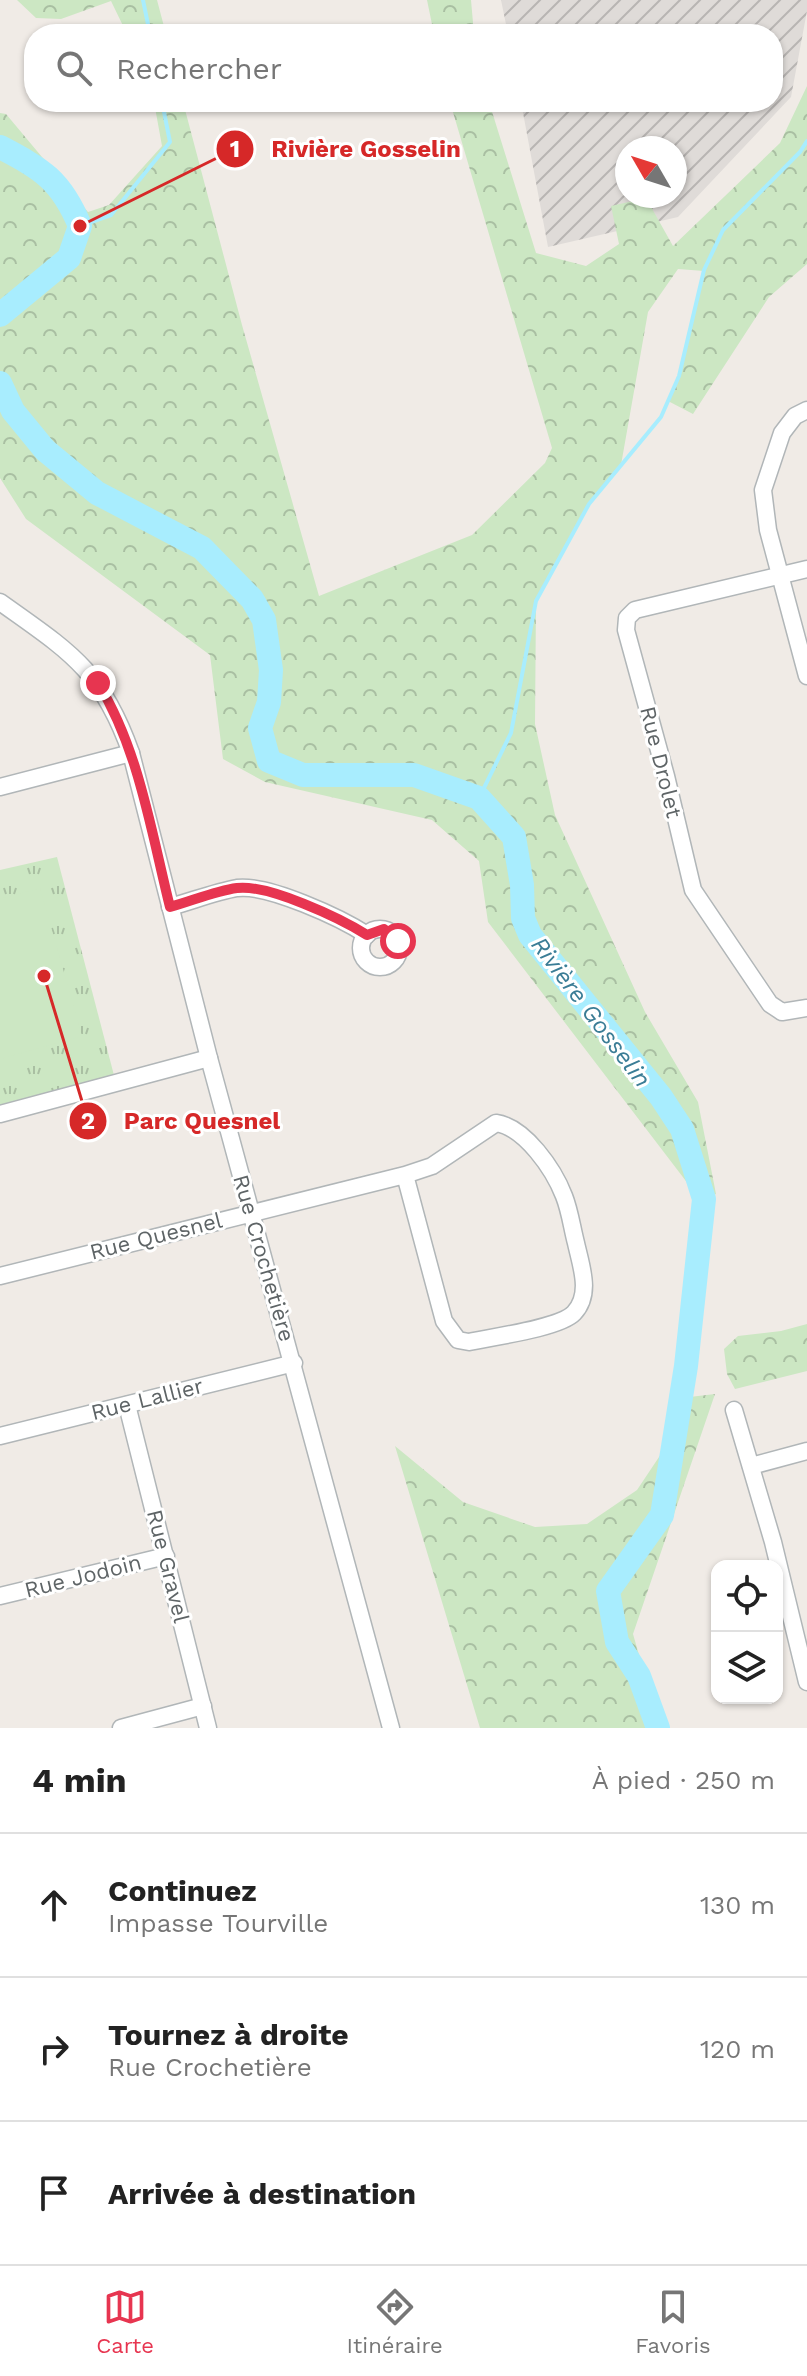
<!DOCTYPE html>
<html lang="fr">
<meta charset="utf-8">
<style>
:root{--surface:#fff;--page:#f2f2f2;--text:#222;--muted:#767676;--line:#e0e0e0;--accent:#e73550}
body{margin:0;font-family:"Work Sans",sans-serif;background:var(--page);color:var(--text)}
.controls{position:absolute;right:24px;bottom:24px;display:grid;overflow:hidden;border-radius:16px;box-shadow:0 2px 6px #0004}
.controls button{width:72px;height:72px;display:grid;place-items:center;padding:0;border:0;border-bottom:2px solid var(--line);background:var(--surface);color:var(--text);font:40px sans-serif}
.compass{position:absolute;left:615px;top:136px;width:72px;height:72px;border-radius:50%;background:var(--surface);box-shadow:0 2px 6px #0004;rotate:309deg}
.stop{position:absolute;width:24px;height:24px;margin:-18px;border:6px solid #e73550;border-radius:50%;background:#fff}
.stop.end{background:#e73550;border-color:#fff;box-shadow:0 2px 8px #0008}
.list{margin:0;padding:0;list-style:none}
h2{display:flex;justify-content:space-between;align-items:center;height:104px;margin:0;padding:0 32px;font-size:34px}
h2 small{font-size:26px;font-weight:400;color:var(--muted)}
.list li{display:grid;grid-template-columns:52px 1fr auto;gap:24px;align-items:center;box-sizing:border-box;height:144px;padding:0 32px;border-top:2px solid var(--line)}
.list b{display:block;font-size:30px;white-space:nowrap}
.list p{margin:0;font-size:26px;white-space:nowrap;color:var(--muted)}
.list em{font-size:26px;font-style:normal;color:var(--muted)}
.icon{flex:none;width:44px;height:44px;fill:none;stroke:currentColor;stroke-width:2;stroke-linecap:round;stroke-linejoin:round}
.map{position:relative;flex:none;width:807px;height:1728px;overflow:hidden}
.search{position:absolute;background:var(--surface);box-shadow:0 2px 6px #0004;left:24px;right:24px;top:24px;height:88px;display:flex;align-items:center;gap:20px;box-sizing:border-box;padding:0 28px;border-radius:32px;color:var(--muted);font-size:30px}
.sheet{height:536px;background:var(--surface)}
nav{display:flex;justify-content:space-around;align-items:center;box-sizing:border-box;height:112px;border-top:2px solid var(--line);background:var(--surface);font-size:22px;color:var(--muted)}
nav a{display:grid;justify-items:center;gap:4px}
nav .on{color:var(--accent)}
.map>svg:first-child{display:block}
.industrial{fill:url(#industrial-furrows);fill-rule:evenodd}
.forest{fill:url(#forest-crowns)}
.park{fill:url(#park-tufts)}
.pitch{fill:#cce7c3}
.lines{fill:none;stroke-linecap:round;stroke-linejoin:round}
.stream{stroke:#a8edfe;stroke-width:4}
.river{stroke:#a8edfe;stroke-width:24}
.minor-casing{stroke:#b1b6b8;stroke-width:19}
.minor{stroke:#fff;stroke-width:16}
.route{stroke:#e73550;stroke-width:10}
.labels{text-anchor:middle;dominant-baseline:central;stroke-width:6;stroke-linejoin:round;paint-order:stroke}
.street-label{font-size:22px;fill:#5e6466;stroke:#fff}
.water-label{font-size:24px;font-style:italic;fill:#3b7d96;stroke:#fff}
.leader{fill:none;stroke:#d62828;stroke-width:3}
.callout-dot{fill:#d62828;stroke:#fff;stroke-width:3}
.mark-label{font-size:24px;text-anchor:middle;font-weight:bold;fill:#fff}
.callout-label{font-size:24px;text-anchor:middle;font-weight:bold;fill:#d62828;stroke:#fff;stroke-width:6;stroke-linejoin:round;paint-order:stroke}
</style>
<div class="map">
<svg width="807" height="1728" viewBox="0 0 807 1728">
<defs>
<pattern id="industrial-furrows" width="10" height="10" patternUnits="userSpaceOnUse" patternTransform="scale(2)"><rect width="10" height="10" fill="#dfdbd8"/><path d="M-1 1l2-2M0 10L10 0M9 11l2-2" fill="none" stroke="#b8b5b3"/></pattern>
<pattern id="forest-crowns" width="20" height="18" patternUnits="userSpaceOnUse" patternTransform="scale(2)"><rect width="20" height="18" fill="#cce7c3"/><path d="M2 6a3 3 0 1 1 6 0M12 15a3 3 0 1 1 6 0" fill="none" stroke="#a9bfa2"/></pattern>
<pattern id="park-tufts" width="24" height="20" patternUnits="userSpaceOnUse" patternTransform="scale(2)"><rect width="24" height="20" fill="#cce7c3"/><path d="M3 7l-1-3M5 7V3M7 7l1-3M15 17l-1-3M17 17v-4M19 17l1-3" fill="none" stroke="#a9bfa2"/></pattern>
</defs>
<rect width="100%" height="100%" fill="#f0ebe6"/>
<path class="industrial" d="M 501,0 L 807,0 L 807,11 L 791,97 L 678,217 L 548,247 L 521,102 L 773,102 L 773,34 L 508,34 ZM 627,148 L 675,148 L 675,196 L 627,196 Z"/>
<g class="forest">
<path d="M 17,0 L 157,0 L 166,34 L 127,34 L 111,1 L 61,19 L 36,18 Z"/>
<path d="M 427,0 L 471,0 L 474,34 L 434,34 Z"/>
<path d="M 807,86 L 807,264 L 769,297 L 693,414 L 668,401 L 679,376 L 704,271 L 678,269 L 648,312 L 621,465 L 589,504 L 536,601 L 535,724 L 555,815 L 645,1012 L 698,1102 L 716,1194 L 704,1199 L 692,1189 L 488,922 L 479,861 L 432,820 L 265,782 L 223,759 L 210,655 L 26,519 L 0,478 L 0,113 L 6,114 L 88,212 L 109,205 L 162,146 L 154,102 L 183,102 L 242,325 L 319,596 L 472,535 L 545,463 L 552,448 L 450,102 L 489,102 L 536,253 L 586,266 L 619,244 L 611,206 L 646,198 L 673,246 L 780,143 Z"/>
<path d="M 807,1324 L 807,1371 L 735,1389 L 727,1374 L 724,1349 L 738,1336 L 781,1331 Z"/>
<path d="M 715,1394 L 633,1634 L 660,1728 L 480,1728 L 395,1446 L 463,1502 L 535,1527 L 587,1524 L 637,1490 L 661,1454 L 681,1398 Z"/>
</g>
<path class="park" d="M 57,857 L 116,1083 L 0,1114 L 0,870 Z"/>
<path class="pitch" d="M 40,888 L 82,1036 L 0,1059 L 0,899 Z"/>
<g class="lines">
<g class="stream">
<path d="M 143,0 L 150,34"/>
<path d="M 80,226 L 111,215 L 170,142 L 162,102"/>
<path d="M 479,798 L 511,733 L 536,601 L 589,504 L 661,417 L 679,376 L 704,270 L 723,230 L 800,152 L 807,141"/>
</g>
<g class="river">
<path d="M 0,147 C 42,169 61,180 80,226 L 69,258 L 0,315"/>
<path d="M 0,383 L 13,411 L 45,450 L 97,493 L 202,548 L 252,599 L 264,620 L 271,670 L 269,702 L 260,728 L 269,761 L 303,775 L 414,775 L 479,798 L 514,837 L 522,885 L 523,918 L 530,935 L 661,1097 L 682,1129 L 704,1199 L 686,1366 L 662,1515 L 608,1591 L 617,1642 L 639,1676 L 658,1728"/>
</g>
<g class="minor-casing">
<g id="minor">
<path d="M 807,410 L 795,416 L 782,433 L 763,490 L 768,530 L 807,676"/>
<path d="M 807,569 L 635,610 L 627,618 L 626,630 L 666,776 L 693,890 L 770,1004 L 782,1012 L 807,1008"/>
<path d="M 0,602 C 70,652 101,669 131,753 L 209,1058 L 391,1728"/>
<path d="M 0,787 L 131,753"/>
<path d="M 170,907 C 192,901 215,892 237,888 C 268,884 341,918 367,935"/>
<circle cx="380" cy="948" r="19"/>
<path d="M 0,1114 L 209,1058"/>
<path d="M 0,1276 L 405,1175 L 432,1166 L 496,1123 C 525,1127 554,1170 564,1196 C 570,1211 572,1228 576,1243 C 581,1266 592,1294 574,1313 C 560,1328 492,1337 469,1342 L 458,1340 L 444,1321 L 405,1175"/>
<path d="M 127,1405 L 208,1728"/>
<path d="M 734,1410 L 773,1542 L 807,1682"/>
<path d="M 0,1436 L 294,1363"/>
<path d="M 751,1466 L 807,1451"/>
<path d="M 0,1596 L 166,1556"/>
<path d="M 121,1728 L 203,1706"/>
</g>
</g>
<use href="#minor" class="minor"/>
</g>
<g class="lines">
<path class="route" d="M 98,683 C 139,750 151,831 170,907 C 192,901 215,891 237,888 C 268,884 340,918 367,935 L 384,929 L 398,941"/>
</g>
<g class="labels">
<g class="street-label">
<text transform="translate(661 762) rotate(76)">Rue Drolet</text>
<text transform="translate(156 1236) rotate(-14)">Rue Quesnel</text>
<text transform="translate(264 1258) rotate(74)">Rue Crochetière</text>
<text transform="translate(147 1399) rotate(-14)">Rue Lallier</text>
<text transform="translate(168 1566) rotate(76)">Rue Gravel</text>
<text transform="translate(83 1576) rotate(-14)">Rue Jodoin</text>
</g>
<g class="water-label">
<text transform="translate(591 1012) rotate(53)">Rivière Gosselin</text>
</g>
</g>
<path class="leader" d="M80 226L235 149M44 976L88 1121"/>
<g class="callout-dot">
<circle cx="80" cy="226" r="8"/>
<circle cx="44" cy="976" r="8"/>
<circle cx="235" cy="149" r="20"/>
<circle cx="88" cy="1121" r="20"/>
</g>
<g class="mark-label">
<text x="235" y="157">1</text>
<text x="88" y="1129">2</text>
</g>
<g class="callout-label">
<text x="366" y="157">Rivière Gosselin</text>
<text x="202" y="1129">Parc Quesnel</text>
</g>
</svg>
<div class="controls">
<button><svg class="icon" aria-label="locate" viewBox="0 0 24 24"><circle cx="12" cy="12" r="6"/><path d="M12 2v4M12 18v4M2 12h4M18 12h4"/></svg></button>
<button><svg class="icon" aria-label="layers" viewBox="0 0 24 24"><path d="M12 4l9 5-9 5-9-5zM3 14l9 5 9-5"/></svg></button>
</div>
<svg class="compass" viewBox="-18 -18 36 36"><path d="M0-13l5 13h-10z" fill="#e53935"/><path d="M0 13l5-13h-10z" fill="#767676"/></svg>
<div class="stop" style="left:398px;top:941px"></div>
<div class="stop end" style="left:98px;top:683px"></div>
<div class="search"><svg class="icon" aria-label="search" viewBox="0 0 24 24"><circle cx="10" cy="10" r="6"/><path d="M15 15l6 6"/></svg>Rechercher</div>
</div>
<section class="sheet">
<h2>4 min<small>À pied · 250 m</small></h2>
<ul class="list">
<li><svg class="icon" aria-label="ahead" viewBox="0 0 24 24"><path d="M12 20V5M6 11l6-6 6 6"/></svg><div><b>Continuez</b><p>Impasse Tourville</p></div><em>130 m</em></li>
<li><svg class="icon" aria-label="right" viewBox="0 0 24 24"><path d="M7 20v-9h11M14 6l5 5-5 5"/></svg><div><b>Tournez à droite</b><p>Rue Crochetière</p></div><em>120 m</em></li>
<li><svg class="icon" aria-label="arrive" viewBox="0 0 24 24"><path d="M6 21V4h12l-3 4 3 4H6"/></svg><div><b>Arrivée à destination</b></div></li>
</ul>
</section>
<nav>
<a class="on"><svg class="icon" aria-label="map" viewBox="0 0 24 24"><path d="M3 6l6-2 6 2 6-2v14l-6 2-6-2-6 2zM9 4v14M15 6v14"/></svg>Carte</a>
<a><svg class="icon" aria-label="directions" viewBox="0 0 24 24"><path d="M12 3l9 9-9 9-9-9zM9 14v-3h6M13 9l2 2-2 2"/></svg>Itinéraire</a>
<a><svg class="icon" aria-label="saved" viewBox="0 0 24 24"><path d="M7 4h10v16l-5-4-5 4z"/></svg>Favoris</a>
</nav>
